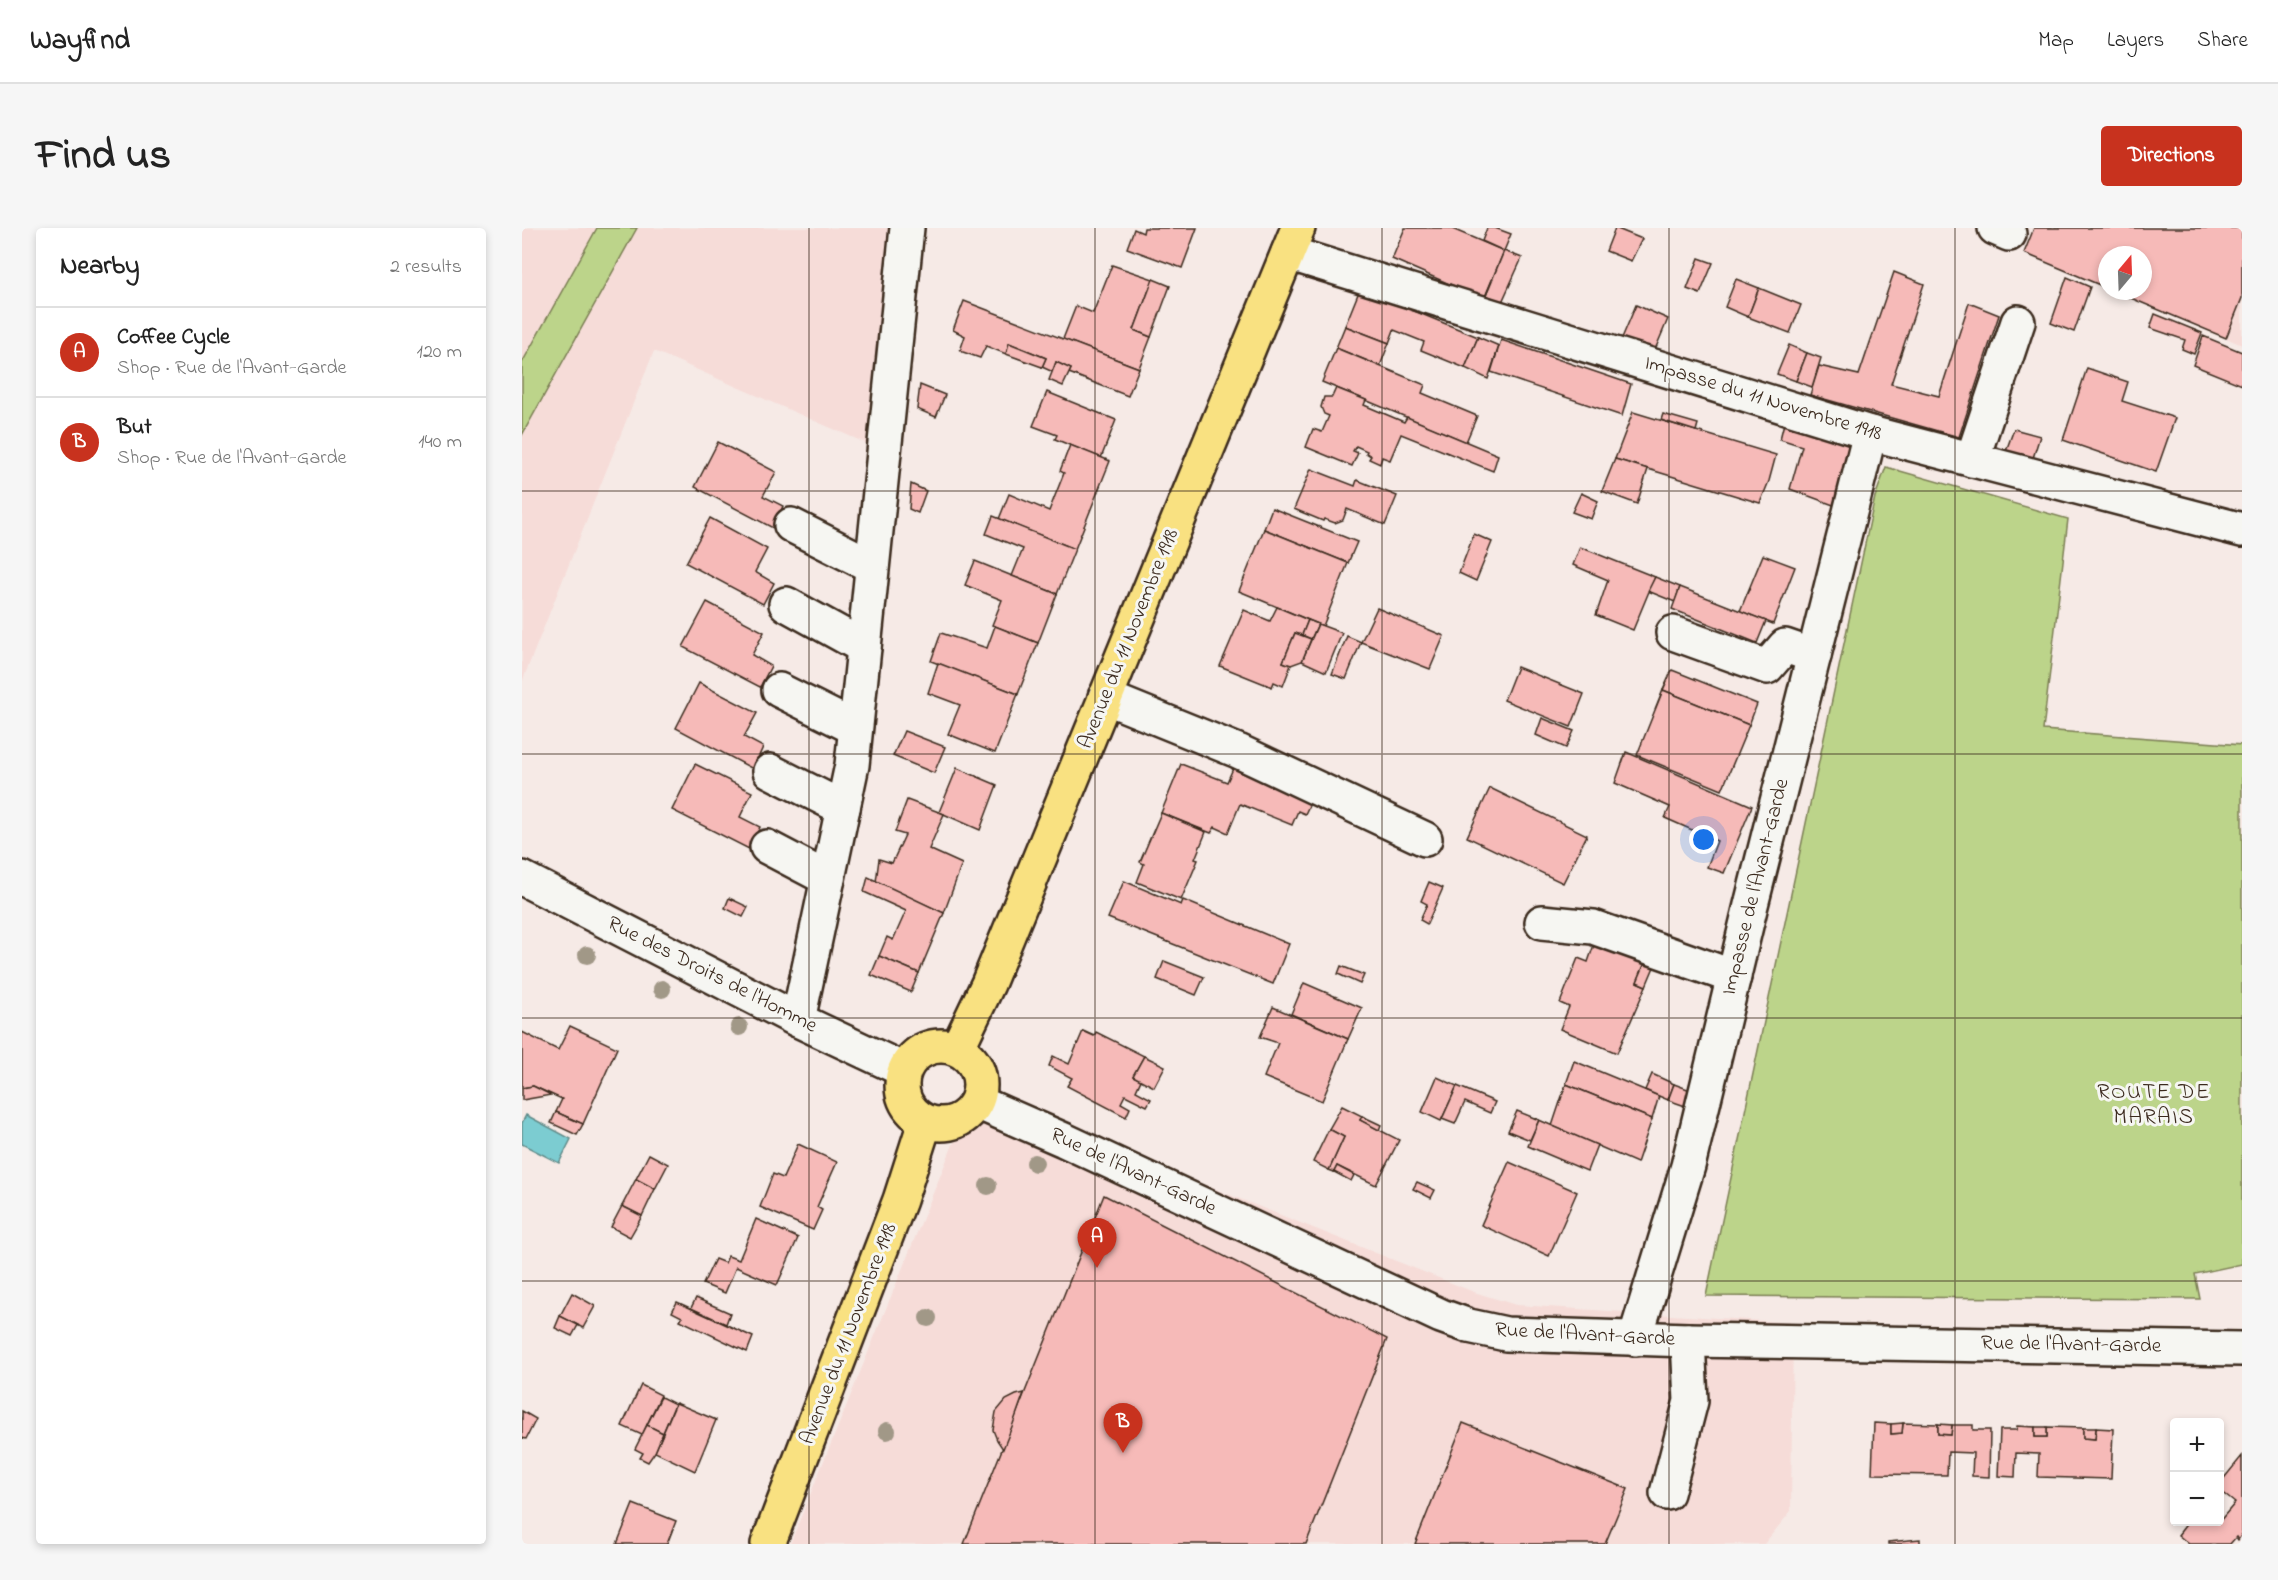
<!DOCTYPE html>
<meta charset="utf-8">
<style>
:root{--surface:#fff;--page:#f6f6f6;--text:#222;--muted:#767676;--line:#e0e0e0;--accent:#c8321e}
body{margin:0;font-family:"Indie Flower",sans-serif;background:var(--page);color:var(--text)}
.controls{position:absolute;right:18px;bottom:18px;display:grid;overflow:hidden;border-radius:6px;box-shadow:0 3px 9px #0003}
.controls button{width:54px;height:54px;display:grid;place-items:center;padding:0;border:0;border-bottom:2px solid var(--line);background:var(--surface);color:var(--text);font:30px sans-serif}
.compass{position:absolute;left:1576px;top:18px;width:54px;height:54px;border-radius:50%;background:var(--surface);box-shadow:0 3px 9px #0003;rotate:19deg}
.you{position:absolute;left:1182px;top:612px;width:21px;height:21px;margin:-15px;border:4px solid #fff;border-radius:50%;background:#1a73e8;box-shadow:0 0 0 9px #1a73e833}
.badge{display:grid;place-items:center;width:39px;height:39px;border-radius:50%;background:var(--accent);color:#fff;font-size:20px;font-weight:700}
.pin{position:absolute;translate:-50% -50px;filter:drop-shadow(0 2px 3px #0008)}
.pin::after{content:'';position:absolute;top:32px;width:21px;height:18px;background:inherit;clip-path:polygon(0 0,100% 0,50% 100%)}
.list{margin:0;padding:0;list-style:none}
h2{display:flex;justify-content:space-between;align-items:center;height:78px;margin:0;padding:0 24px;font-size:26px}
h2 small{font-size:20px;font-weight:400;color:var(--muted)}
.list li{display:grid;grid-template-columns:39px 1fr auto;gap:18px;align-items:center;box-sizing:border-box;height:90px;padding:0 24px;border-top:2px solid var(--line)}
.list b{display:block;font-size:22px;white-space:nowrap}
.list p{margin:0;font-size:20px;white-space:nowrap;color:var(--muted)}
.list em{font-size:20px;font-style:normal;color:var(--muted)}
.map{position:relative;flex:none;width:1720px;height:1316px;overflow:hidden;border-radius:6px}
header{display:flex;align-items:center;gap:36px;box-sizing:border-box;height:84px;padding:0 30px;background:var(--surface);border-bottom:2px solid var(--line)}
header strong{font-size:28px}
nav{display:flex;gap:33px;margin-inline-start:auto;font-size:21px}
.intro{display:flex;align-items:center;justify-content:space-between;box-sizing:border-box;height:144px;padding:0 36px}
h1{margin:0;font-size:42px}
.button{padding:15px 27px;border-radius:6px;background:var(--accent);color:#fff;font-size:21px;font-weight:700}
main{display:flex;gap:36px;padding:0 36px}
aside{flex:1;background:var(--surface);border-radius:6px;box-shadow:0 3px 9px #0003}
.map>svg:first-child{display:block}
.built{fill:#f6dcd8}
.green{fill:#bcd48a;stroke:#7c7f54;stroke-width:1.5}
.water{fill:#7bccd1;stroke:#618b89;stroke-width:1.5}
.building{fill:#f6bab8;stroke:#3b2a1e;stroke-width:1.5}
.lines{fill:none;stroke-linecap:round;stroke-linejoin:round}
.minor-casing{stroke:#3b2a1e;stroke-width:38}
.major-casing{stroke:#3b2a1e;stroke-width:38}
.minor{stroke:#f6f6f2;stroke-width:33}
.major{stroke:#f9e181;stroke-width:33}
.tree{fill:#a19887}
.grid{fill:none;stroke:#3b2a1e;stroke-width:1.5;stroke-opacity:0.55}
.labels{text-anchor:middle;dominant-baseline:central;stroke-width:6;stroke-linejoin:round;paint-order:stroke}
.street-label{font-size:21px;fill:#3b2a1e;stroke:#f6f6f2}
.neighbourhood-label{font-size:22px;letter-spacing:1.5px;fill:#3b2a1e;stroke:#f6f6f2}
</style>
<header>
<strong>Wayfind</strong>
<nav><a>Map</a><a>Layers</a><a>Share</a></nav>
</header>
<div class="intro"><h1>Find us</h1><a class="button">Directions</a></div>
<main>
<aside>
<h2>Nearby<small>2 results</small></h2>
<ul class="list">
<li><span class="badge">A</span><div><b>Coffee Cycle</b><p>Shop · Rue de l'Avant-Garde</p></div><em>120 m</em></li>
<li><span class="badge">B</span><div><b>But</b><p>Shop · Rue de l'Avant-Garde</p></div><em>140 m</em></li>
</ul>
</aside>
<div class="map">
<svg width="1720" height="1316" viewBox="0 0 1720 1316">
<rect width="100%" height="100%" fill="#f6eae6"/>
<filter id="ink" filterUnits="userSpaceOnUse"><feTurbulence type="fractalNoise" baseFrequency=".0167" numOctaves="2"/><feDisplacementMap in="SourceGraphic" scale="12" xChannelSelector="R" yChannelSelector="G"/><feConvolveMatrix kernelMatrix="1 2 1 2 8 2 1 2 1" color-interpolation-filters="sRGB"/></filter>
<g filter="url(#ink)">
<g class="built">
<path d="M 0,0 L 372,0 L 346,216 L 132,123 L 0,454 Z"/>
<path d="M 1720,70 L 1720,117 L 1704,110 Z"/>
<path d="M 452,865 L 952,1064 L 994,1077 L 1271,1095 L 1269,1283 L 1242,1316 L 268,1316 Z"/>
</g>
<g class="green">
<path d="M 75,0 L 115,0 L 0,207 L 0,135 Z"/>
<path d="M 1364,239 L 1546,291 L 1521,502 L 1720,517 L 1720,1036 L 1673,1046 L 1678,1071 L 1184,1068 L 1353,269 Z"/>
</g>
<path class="water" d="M 4,887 L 49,911 L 37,935 L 0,916 L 0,895 Z"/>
<g class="building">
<path d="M 622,0 L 675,0 L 660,40 L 605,20 L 612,1 L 621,5 Z"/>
<path d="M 883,0 L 928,0 L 982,23 L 962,71 L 870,31 Z"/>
<path d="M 965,0 L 973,0 L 989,6 L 982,23 L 960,13 Z"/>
<path d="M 1093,0 L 1120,11 L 1109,33 L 1084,23 Z"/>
<path d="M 1512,0 L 1720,0 L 1720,70 L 1704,110 L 1592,63 L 1621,63 L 1621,27 L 1585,27 L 1585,60 L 1502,25 Z"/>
<path d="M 982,23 L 1000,30 L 980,74 L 964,67 Z"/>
<path d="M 1177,30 L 1191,35 L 1178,66 L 1165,61 Z"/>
<path d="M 590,37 L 631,51 L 612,102 L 629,109 L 617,140 L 541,111 L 554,78 L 571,85 Z"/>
<path d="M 1372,44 L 1402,56 L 1369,156 L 1417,168 L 1447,75 L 1477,87 L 1437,209 L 1288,167 L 1297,138 L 1337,147 Z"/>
<path d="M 1545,49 L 1568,59 L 1552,104 L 1529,95 Z"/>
<path d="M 631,51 L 648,58 L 629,109 L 612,102 Z"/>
<path d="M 1214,51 L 1237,60 L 1226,89 L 1203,79 Z"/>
<path d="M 1237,60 L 1279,77 L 1268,105 L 1226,89 Z"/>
<path d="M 838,61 L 956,109 L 943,140 L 899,122 L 902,114 L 872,102 L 867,115 L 823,98 Z"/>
<path d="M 442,73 L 617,140 L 606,168 L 547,145 L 549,141 L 534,134 L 531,144 L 520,139 L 524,130 L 487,115 L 484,126 L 464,118 L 458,130 L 438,123 L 443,108 L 431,102 Z"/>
<path d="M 1114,77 L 1146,91 L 1132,124 L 1100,110 Z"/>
<path d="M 1633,86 L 1680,105 L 1672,126 L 1660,121 L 1663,112 L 1628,100 Z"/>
<path d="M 823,98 L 867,115 L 858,138 L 814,120 Z"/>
<path d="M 1681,108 L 1720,124 L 1720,157 L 1671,137 Z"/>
<path d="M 956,109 L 977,118 L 966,151 L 943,140 Z"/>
<path d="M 979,112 L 1109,156 L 1100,188 L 969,144 Z"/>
<path d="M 487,115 L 524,130 L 520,139 L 484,126 Z"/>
<path d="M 1267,117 L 1285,125 L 1274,153 L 1255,146 Z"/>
<path d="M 814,120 L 903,157 L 900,165 L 955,188 L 944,214 L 800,154 Z"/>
<path d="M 1285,125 L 1299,130 L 1290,159 L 1274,153 Z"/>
<path d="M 534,134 L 549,141 L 541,158 L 527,152 Z"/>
<path d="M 1565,140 L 1606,154 L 1600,173 L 1653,190 L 1634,244 L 1541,212 Z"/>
<path d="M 398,157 L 423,167 L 414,189 L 395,181 Z"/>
<path d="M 814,160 L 844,172 L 842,177 L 882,194 L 885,189 L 976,227 L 971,243 L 879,206 L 868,232 L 860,229 L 858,236 L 847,231 L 849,228 L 844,225 L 845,223 L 834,218 L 831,223 L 836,225 L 830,238 L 784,219 L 791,201 L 800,204 L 807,188 L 802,186 L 799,179 L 802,169 L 810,169 Z"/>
<path d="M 525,164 L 594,192 L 579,230 L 533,211 L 535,207 L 511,198 Z"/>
<path d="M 1111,184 L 1254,227 L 1247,253 L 1238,275 L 1093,231 Z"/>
<path d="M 1141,186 L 1176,196 L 1174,203 L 1139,192 Z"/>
<path d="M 1263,191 L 1331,212 L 1314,278 L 1268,261 L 1280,218 L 1258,211 Z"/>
<path d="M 1492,201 L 1518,208 L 1511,230 L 1484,223 Z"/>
<path d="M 196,214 L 254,244 L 241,268 L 261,278 L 251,300 L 173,259 Z"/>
<path d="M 548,217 L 588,233 L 553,321 L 477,291 L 487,266 L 527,283 L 542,245 L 538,243 Z"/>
<path d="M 1093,231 L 1126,241 L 1115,276 L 1080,263 Z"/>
<path d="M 789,241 L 833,258 L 835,252 L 875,268 L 863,297 L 825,281 L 821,292 L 813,295 L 802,291 L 801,293 L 772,281 Z"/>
<path d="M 389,256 L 404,263 L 396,285 L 387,281 Z"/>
<path d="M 1059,265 L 1076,273 L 1069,291 L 1050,284 Z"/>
<path d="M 750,280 L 835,314 L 826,335 L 742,301 Z"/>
<path d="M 471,288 L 553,321 L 535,366 L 490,348 L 501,321 L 464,306 Z"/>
<path d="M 188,290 L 245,321 L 233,344 L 252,355 L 241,376 L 164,335 Z"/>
<path d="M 742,301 L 826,335 L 801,398 L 717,363 Z"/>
<path d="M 952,306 L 970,314 L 954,353 L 937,345 Z"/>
<path d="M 1058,319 L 1133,349 L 1111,402 L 1074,387 L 1086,352 L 1051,337 Z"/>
<path d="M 1241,327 L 1273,339 L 1251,396 L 1218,383 Z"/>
<path d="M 453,333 L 535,366 L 516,415 L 470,397 L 480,372 L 443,357 Z"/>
<path d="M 1133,349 L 1158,359 L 1153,374 L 1126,363 Z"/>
<path d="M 1158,359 L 1244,393 L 1235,415 L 1150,381 Z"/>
<path d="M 185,374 L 242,404 L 230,427 L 249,438 L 238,459 L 161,419 Z"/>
<path d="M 755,379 L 786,392 L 780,407 L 773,405 L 761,434 L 769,437 L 761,458 L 752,454 L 750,459 L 698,438 L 722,382 L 748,393 Z"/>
<path d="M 855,380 L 922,408 L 908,441 L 839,414 Z"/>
<path d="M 786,392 L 796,396 L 789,411 L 780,407 Z"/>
<path d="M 796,396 L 820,405 L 804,444 L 780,433 Z"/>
<path d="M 473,398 L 516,415 L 496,466 L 409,433 L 419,405 L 465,420 Z"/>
<path d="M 773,405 L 789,411 L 780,433 L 769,437 L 761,434 Z"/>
<path d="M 825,408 L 839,414 L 824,451 L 810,446 Z"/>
<path d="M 416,435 L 496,466 L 473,525 L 426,506 L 438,477 L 406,465 Z"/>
<path d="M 995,439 L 1062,466 L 1049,499 L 982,472 Z"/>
<path d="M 1150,442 L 1235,476 L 1227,497 L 1141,462 Z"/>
<path d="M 177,455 L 235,485 L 222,509 L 241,519 L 231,541 L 154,500 Z"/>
<path d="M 1141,462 L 1227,497 L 1200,562 L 1115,527 Z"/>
<path d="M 1020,490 L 1052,503 L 1044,520 L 1014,507 Z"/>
<path d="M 382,503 L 423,519 L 412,545 L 371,528 Z"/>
<path d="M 1104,524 L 1230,578 L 1202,645 L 1185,639 L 1195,613 L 1143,590 L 1148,579 L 1093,555 Z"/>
<path d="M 173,536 L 230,564 L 218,589 L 238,599 L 227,621 L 150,582 Z"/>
<path d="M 659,536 L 705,554 L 713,536 L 790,571 L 783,586 L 776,583 L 770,597 L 718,576 L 706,605 L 693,599 L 689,605 L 639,585 Z"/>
<path d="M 435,540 L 475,557 L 458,602 L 417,584 Z"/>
<path d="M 968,560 L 1065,607 L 1041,655 L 945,609 Z"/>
<path d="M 385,572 L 422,586 L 407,621 L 440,636 L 422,685 L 354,654 L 357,631 L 370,635 L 383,607 L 373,604 Z"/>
<path d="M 639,585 L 684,604 L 673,631 L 676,632 L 659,672 L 615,654 L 622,636 L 618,634 Z"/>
<path d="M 346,649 L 422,685 L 397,745 L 357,728 L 365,709 L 371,712 L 384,683 L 342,664 Z"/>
<path d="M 602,653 L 659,677 L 661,672 L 767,716 L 751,756 L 586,690 Z"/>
<path d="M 907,654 L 921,660 L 905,696 L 898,692 L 905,676 L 899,673 Z"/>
<path d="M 207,670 L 226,679 L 221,689 L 203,680 Z"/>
<path d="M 1073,714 L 1123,735 L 1115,754 L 1124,758 L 1095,825 L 1038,801 L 1047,779 L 1038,775 L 1056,730 L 1066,734 Z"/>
<path d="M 357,728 L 397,745 L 389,764 L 349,747 Z"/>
<path d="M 642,733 L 682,749 L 674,767 L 635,751 Z"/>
<path d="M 1123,735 L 1132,739 L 1124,758 L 1115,754 Z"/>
<path d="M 819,738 L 842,747 L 838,756 L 816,746 Z"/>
<path d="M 782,755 L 840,780 L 826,811 L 769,786 Z"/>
<path d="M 751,779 L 826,811 L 800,873 L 742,849 L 756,815 L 738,809 Z"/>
<path d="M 48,798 L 95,820 L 61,896 L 34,884 L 40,871 L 11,858 L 0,860 L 0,804 L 36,822 Z"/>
<path d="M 561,803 L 572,808 L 574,804 L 622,828 L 611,848 L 619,852 L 614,863 L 629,871 L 625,878 L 603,867 L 599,875 L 608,880 L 604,889 L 545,858 L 550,850 L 527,838 L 531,828 L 547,836 Z"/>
<path d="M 622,828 L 643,838 L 632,859 L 611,848 Z"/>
<path d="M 1052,833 L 1137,868 L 1130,891 L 1044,856 Z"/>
<path d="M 1130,846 L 1152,856 L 1146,872 L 1123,862 Z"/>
<path d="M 915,849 L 935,858 L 919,893 L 900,884 Z"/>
<path d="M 1044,856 L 1130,891 L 1115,935 L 1030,898 Z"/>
<path d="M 1152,856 L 1171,863 L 1166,879 L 1146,872 Z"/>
<path d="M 11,858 L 29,867 L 0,872 L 0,860 Z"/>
<path d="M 935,858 L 973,874 L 968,885 L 943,874 L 933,896 L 920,891 Z"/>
<path d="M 820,878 L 840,888 L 838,892 L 877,912 L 854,957 L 815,938 L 812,944 L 807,942 L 822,909 L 807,901 Z"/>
<path d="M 995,883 L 1017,892 L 1008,912 L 986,903 Z"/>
<path d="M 34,884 L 61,896 L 55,907 L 29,895 Z"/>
<path d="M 840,888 L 859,897 L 857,902 L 838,892 Z"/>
<path d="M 1017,892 L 1075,917 L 1065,943 L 1006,918 Z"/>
<path d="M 807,901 L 822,909 L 807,942 L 791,934 Z"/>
<path d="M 276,916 L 315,934 L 295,979 L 300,982 L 291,1002 L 238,979 L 251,946 L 261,950 Z"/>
<path d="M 127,926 L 146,936 L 133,961 L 114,951 Z"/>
<path d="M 987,934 L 1055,964 L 1027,1028 L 959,997 Z"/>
<path d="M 815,938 L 832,947 L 829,953 L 812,944 Z"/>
<path d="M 114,951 L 133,961 L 120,988 L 100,978 Z"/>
<path d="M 895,954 L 913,962 L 909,970 L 891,961 Z"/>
<path d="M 582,967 L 865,1111 L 784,1316 L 442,1316 Z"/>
<path d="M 100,978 L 120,988 L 108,1009 L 89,999 Z"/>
<path d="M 234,991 L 276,1010 L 255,1057 L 214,1039 L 203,1065 L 181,1056 L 193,1031 L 203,1035 L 206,1028 L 217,1032 Z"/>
<path d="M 50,1065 L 73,1078 L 61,1100 L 38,1088 Z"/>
<path d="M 174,1070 L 208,1085 L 204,1096 L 169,1080 Z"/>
<path d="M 155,1074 L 231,1109 L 225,1124 L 158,1092 L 160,1089 L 150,1084 Z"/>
<path d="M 38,1088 L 56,1097 L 50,1108 L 33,1100 Z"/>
<path d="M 119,1157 L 139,1167 L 120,1207 L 100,1198 Z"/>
<path d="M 502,1165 L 491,1196 L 481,1221 L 475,1212 L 471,1202 L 474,1184 L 484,1172 L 494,1167 Z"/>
<path d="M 139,1169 L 153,1176 L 141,1205 L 125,1197 Z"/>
<path d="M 154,1175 L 194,1192 L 173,1243 L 133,1224 Z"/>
<path d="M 0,1183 L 14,1191 L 4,1211 L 0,1210 Z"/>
<path d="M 941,1195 L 1106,1261 L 1083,1316 L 893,1316 Z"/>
<path d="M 1352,1195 L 1369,1196 L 1369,1206 L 1380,1205 L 1381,1195 L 1416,1196 L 1416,1206 L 1429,1207 L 1430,1197 L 1451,1197 L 1451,1202 L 1468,1202 L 1467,1249 L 1450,1248 L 1451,1225 L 1426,1224 L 1425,1247 L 1350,1246 Z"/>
<path d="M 1381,1195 L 1380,1205 L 1369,1206 L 1369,1196 Z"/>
<path d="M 1416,1196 L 1430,1197 L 1429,1207 L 1416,1206 Z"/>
<path d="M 125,1197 L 141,1205 L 133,1224 L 126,1234 L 118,1230 L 121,1225 L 113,1221 Z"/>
<path d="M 1495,1198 L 1513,1199 L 1513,1209 L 1525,1209 L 1525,1199 L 1561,1200 L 1561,1210 L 1573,1211 L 1574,1200 L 1591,1201 L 1589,1251 L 1516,1249 L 1517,1226 L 1494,1225 L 1493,1249 L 1476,1248 L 1478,1202 L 1494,1202 Z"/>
<rect x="1513" y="1199" width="12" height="10"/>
<path d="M 1561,1200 L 1574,1200 L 1573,1211 L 1561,1210 Z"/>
<path d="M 1720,1228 L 1720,1306 L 1716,1312 L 1714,1309 L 1708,1316 L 1667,1316 L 1656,1307 L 1666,1294 L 1694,1294 L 1696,1295 L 1713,1275 L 1698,1263 L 1698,1255 Z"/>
<path d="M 111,1276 L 154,1293 L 145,1316 L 95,1316 Z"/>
<path d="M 1398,1311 L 1398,1316 L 1366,1316 L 1366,1314 Z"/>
</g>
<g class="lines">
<g class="minor-casing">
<g id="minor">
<path d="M 1473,0 L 1487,6"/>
<path d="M 766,25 L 1348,205 L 1720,302"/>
<path d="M 1450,232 L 1496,94"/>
<path d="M 269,297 L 350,338"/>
<path d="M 264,376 L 342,419"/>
<path d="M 1151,405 L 1245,439 L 1263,418 L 1292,428"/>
<path d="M 257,462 L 333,500"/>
<path d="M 583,469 L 716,523 L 903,611"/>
<path d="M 248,543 L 321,580"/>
<path d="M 245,619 L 306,651"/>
<path d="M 0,650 L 276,792 L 382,842"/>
<path d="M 1020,694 L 1071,699 L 1212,749"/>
<path d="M 276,792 L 330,537 L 385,0"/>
<path d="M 455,874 L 542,912 L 919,1088 L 947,1098 L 984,1106 L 1166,1112 L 1720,1121"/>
<path d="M 1113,1111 L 1166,938 L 1229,677 L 1348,205"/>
<path d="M 1145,1265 L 1169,1173 L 1166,1112"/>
</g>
</g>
<g class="major-casing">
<g id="major">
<circle cx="419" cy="857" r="39"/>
<path d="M 435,821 L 466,756 L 776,0"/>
<path d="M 246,1316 L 378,972 L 403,894"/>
</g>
</g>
<use href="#minor" class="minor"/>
<use href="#major" class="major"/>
</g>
<g class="tree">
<circle cx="65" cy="727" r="9"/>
<circle cx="140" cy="761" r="9"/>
<circle cx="217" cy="799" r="9"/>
<circle cx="513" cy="935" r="9"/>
<circle cx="466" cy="958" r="9"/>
<circle cx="406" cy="1090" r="9"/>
<circle cx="365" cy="1203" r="9"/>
</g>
</g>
<path class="grid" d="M 287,0 L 287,1316M 573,0 L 573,1316M 860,0 L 860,1316M 1147,0 L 1147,1316M 1433,0 L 1433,1316M 0,263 L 1720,263M 0,526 L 1720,526M 0,790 L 1720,790M 0,1053 L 1720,1053"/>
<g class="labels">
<g class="street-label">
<text transform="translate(1241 171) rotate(17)">Impasse du 11 Novembre 1918</text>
<text transform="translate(607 411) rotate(-68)">Avenue du 11 Novembre 1918</text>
<text transform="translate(1234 659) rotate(-76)">Impasse de l'Avant-Garde</text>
<text transform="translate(190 747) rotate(27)">Rue des Droits de l'Homme</text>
<text transform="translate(611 944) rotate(25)">Rue de l'Avant-Garde</text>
<text transform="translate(327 1106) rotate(-69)">Avenue du 11 Novembre 1918</text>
<text transform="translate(1063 1107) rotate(3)">Rue de l'Avant-Garde</text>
<text transform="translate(1549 1117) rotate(1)">Rue de l'Avant-Garde</text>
</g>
<g class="neighbourhood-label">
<text x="1632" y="865">ROUTE DE<tspan x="1632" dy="25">MARAIS</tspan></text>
</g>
</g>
</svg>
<div class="controls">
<button>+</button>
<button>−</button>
</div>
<svg class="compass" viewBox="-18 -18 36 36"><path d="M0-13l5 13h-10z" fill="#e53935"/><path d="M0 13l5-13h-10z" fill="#767676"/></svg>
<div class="you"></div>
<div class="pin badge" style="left:575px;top:1040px">A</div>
<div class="pin badge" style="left:601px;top:1225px">B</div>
</div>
</main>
